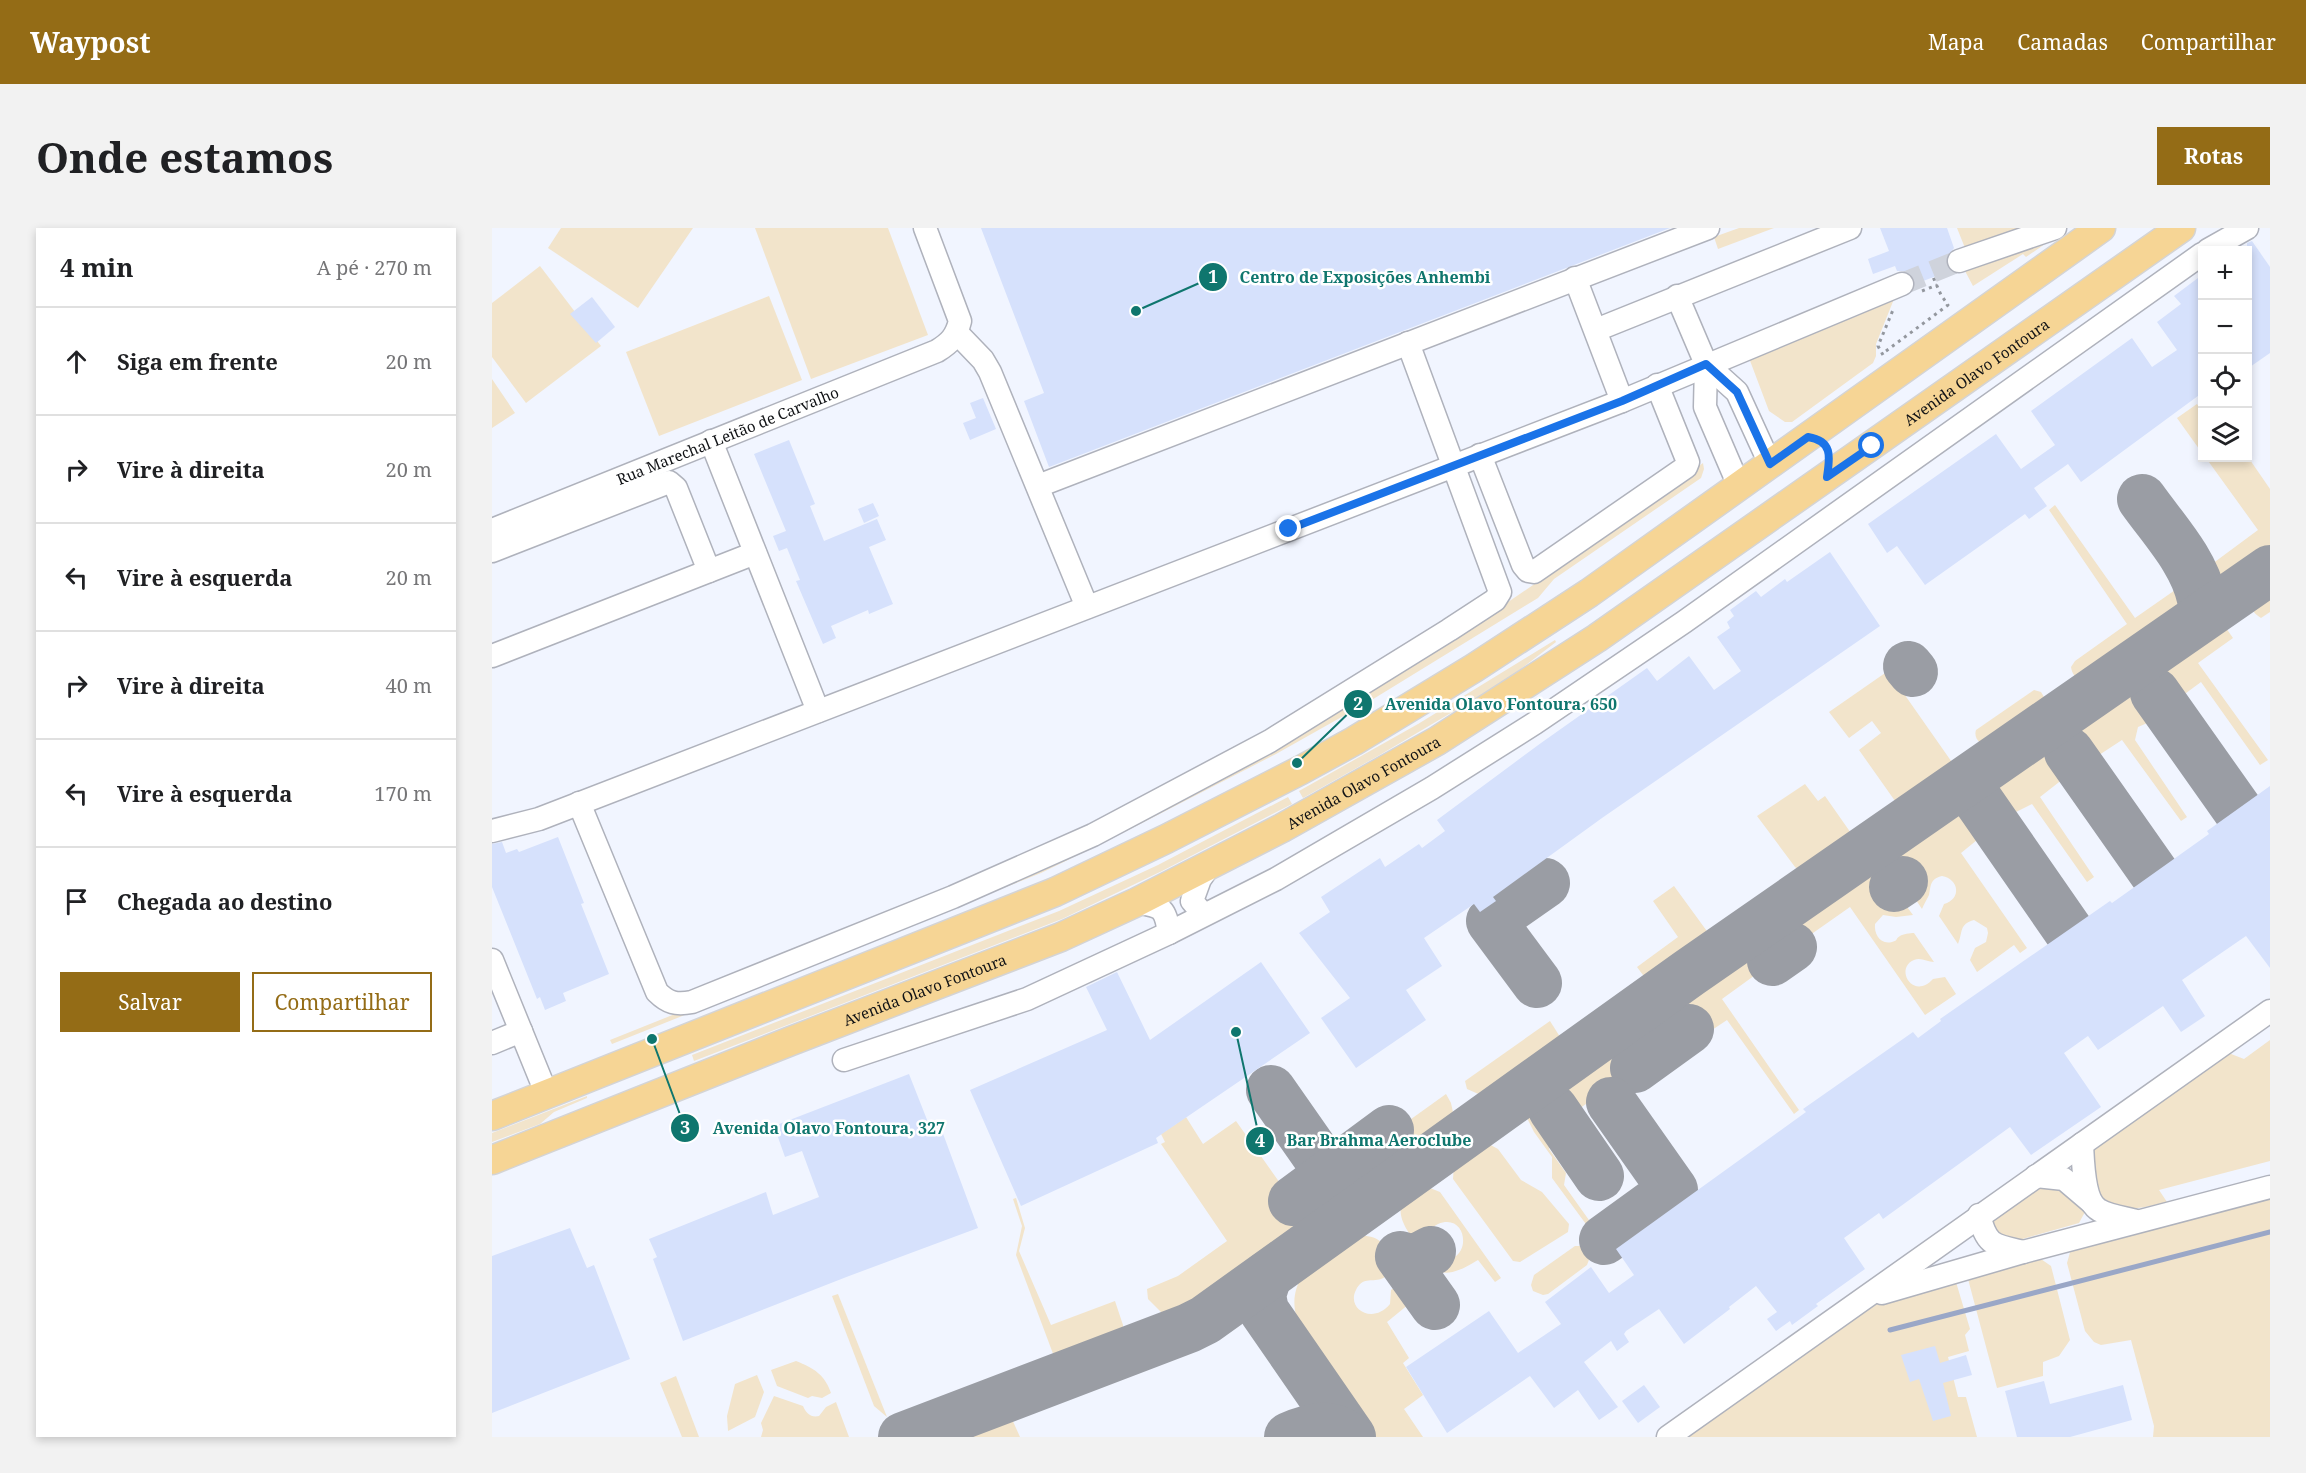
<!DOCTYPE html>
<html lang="pt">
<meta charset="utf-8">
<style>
:root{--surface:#fff;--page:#f2f2f2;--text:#202124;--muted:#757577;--line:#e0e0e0;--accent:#946c16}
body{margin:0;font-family:"Noto Serif",serif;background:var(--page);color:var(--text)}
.controls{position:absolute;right:18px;top:18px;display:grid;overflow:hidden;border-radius:0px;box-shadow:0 3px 9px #0003}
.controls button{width:54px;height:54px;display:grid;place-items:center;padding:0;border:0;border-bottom:2px solid var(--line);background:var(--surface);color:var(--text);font:30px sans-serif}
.stop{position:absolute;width:18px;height:18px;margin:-14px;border:4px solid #1a73e8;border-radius:50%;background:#fff}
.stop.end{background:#1a73e8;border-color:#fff;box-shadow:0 2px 6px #0008}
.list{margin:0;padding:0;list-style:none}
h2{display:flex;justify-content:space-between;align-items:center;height:78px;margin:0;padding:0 24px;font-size:26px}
h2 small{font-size:20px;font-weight:400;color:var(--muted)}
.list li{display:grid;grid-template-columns:39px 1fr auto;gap:18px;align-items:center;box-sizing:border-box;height:108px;padding:0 24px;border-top:2px solid var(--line)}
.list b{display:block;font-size:22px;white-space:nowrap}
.list em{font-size:20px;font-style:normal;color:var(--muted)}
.actions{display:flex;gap:12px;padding:18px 24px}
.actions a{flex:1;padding:14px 0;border:2px solid var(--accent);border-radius:0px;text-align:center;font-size:21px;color:var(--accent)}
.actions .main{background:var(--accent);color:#fff}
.icon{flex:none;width:33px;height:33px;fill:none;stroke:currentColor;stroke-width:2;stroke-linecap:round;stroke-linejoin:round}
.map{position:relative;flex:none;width:1778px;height:1209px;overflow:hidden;border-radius:0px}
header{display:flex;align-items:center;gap:36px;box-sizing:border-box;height:84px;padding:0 30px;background:var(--accent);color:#fff}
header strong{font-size:28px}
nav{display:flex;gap:33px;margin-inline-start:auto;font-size:21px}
.intro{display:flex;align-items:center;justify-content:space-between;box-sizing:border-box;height:144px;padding:0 36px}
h1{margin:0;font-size:42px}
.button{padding:15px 27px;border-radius:0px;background:var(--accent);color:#fff;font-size:21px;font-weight:700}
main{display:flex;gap:36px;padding:0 36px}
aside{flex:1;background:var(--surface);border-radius:0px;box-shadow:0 3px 9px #0003}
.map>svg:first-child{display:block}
.green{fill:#f2e4cb}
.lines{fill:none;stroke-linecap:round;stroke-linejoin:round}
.stream{stroke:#9aa7c7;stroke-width:5}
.taxiway{stroke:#9a9da4;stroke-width:50}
.building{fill:#d6e1fc}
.minor-tunnel{stroke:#cfd3dc;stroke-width:22;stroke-dasharray:22 11;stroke-linecap:butt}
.minor-casing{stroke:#afb2bc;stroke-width:25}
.major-casing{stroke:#d4d4d5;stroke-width:31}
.path{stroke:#93979e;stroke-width:3;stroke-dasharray:3 4.5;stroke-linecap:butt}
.minor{stroke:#fff;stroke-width:22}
.major{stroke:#f6d595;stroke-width:28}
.route{stroke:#1a73e8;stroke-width:8}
.labels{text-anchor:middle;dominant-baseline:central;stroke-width:5;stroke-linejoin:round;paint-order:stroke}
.street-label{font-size:15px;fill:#101215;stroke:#fff}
.leader{fill:none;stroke:#0f766e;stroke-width:2}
.callout-dot{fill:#0f766e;stroke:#fff;stroke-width:2}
.mark-label{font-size:18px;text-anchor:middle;font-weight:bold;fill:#fff}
.callout-label{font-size:16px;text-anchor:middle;font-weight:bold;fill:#0f766e;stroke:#fff;stroke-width:5;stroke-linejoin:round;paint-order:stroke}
</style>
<header>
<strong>Waypost</strong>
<nav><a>Mapa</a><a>Camadas</a><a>Compartilhar</a></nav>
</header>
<div class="intro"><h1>Onde estamos</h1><a class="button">Rotas</a></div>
<main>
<aside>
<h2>4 min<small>A pé · 270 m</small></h2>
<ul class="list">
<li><svg class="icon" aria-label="ahead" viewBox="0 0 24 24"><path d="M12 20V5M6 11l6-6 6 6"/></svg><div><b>Siga em frente</b></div><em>20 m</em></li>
<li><svg class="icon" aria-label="right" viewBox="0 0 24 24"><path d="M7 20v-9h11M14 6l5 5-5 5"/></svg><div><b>Vire à direita</b></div><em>20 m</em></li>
<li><svg class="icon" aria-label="left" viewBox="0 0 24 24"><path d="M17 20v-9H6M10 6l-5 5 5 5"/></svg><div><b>Vire à esquerda</b></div><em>20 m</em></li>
<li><svg class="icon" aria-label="right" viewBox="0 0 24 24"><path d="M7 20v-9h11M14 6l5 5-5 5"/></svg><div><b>Vire à direita</b></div><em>40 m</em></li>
<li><svg class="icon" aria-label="left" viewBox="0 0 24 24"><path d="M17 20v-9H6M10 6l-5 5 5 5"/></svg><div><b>Vire à esquerda</b></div><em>170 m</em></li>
<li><svg class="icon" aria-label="arrive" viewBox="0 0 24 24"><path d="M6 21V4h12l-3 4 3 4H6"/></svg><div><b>Chegada ao destino</b></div></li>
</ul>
<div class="actions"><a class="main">Salvar</a><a>Compartilhar</a></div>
</aside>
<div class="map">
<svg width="1778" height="1209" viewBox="0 0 1778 1209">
<rect width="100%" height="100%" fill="#f1f5ff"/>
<g class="green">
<path d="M 69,0 L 201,0 L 146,80 L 56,20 Z"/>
<path d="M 263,0 L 396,0 L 436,107 L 319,151 Z"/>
<path d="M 1247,0 L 1282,0 L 1226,21 L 1222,9 Z"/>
<path d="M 1465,0 L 1540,0 L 1475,25 Z"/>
<path d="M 1552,12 L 1553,16 L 1534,29 L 1531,26 L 1481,58 L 1473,43 Z"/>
<path d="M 48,38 L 109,118 L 34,175 L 0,129 L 0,75 Z"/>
<path d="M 277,68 L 310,152 L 167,208 L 134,124 Z"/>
<path d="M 1402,71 L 1384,116 L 1384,128 L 1381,135 L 1300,194 L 1293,194 L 1277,183 L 1257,130 Z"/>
<path d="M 0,151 L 23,185 L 0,200 Z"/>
<path d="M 1705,176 L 1710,183 L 1710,225 L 1685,190 Z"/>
<path d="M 1756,229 L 1778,261 L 1778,323 L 1729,357 C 1721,354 1716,344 1720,336 L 1766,302 L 1714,230 Z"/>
<path d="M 1211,235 L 1212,241 L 1209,250 L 1062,351 L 1046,370 L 878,473 L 784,526 L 617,612 L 549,645 L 120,816 L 118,812 L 328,728 L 781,523 L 936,429 L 1076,333 Z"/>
<path d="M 1563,277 L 1643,390 L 1686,360 L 1691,363 L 1697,371 L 1694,383 L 1591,454 C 1585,451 1580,447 1579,439 L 1583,433 L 1635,396 L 1557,282 Z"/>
<path d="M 1778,358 L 1778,384 L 1769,390 C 1761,385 1756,378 1757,369 Z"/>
<path d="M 1727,390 L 1741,410 L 1706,435 L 1776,532 L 1768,537 L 1709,454 L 1690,468 L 1681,469 C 1669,459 1663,449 1664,434 Z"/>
<path d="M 1063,412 L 1064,414 L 1013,453 L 886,528 L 811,570 L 807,563 L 926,496 Z"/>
<path d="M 1396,443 L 1464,540 L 1408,580 L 1367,522 L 1389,505 L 1380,493 L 1357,510 L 1337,484 Z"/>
<path d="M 1641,455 L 1654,467 L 1663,484 L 1660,493 L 1646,499 L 1643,512 L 1695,589 L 1689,593 L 1630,512 L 1607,527 C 1593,525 1579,507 1583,493 L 1633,456 Z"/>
<path d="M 1542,462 L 1549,464 L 1555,474 L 1555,480 L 1499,518 C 1490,519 1481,511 1484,502 Z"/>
<path d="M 1545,520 L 1556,524 L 1571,551 L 1548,569 L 1602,649 L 1595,654 L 1540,576 L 1520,586 C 1507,582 1498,565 1500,552 Z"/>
<path d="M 1313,556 L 1326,573 L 1333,568 L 1361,608 L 1360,613 L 1320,642 L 1310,645 L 1303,639 L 1265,588 Z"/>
<path d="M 796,569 L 800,576 L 670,643 L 570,691 L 202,833 L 200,827 L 567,683 L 666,637 Z"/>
<path d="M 1460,580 C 1474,582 1486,598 1485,612 L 1469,625 L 1535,720 L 1528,725 L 1522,717 L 1485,744 L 1478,732 L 1483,720 L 1494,714 L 1496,705 L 1495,700 L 1482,692 C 1467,696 1471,704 1466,716 L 1447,688 L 1452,676 C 1470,671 1467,651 1450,648 C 1438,651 1439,657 1437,667 C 1435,671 1432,676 1430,681 L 1396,630 L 1399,622 Z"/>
<path d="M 1384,637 L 1421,687 L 1404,689 L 1391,687 L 1383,696 C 1382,706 1388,717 1400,714 C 1407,712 1402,712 1408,708 C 1411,706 1418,705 1422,705 L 1442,734 C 1435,734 1429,729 1422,732 C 1402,740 1421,773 1441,751 L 1453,749 L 1464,766 L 1433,787 L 1358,679 L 1311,712 L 1300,711 L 1296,704 L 1297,696 L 1373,641 Z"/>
<path d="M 1182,658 L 1217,706 L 1154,751 L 1145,739 L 1186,709 L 1161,673 Z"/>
<path d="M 1261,721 L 1273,727 L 1277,737 L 1230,771 L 1307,882 L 1302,886 L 1235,792 L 1217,804 L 1205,807 L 1196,800 L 1188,787 L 1192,771 Z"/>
<path d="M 1058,793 L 1070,812 L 991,868 L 975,861 L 973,853 Z"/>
<path d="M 1778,812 L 1778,933 L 1667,962 L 1675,974 C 1646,981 1627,987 1603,964 L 1600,924 L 1603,919 L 1734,824 L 1752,831 Z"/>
<path d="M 1120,824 C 1136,826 1150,840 1143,856 L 1111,879 L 1104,869 L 1081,885 L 1073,872 L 1073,857 Z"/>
<path d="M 954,866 L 959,875 L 962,889 L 916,923 L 901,904 Z"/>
<path d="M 95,868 L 95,870 L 62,884 L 48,896 L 0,914 L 0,905 Z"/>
<path d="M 1036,884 C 1053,889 1064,903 1057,921 L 1074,945 L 1072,957 L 1119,1023 L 1116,1026 L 1060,950 L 1060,929 L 1042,904 L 1034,888 Z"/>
<path d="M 694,889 L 711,916 L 744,893 L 817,996 L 706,1075 L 674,1089 L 656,1071 L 655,1061 L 686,1048 L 735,1013 L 669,916 L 673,914 L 669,906 Z"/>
<path d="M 993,914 L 1006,921 L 1029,952 L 1050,964 L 1077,996 L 1076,1004 L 1028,1034 L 1021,1033 L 961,951 L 962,937 Z"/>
<path d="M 1564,955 L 1594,982 L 1587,995 L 1516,1015 L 1496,993 L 1535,963 Z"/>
<path d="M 933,958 L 948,964 L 1009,1050 L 1003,1054 L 986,1032 C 973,1040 948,1055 938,1034 L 946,1029 C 980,1041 979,983 946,996 C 937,1000 935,1008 936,1016 L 927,1019 C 919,1008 904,990 910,976 C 914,969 926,962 933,958 Z"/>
<path d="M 1778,964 L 1778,1209 L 1661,1209 L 1662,1198 L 1639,1112 L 1609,1117 L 1602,1114 L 1593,1103 L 1575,1035 L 1579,1021 Z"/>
<path d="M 524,970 L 533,1000 L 527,1023 L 559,1097 L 623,1073 L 631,1097 L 631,1105 L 563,1131 L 524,1027 L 530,998 L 521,971 Z"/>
<path d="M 863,1008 C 889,1006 891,1016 905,1035 C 903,1040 895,1049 889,1051 C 879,1054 870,1049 864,1062 C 854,1081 881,1097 898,1076 L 899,1062 L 914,1051 L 917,1051 L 920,1056 L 920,1066 L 917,1076 L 895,1094 L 917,1130 L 911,1135 L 931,1167 L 912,1181 L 931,1209 L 884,1209 L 810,1104 C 801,1085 798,1065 812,1046 Z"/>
<path d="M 1083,1018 L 1090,1018 L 1098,1029 L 1095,1037 L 1056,1066 L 1051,1067 L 1041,1063 L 1039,1057 L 1042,1047 Z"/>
<path d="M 1546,1029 L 1559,1038 L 1578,1112 L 1567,1128 L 1551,1134 L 1551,1148 L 1505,1160 L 1476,1051 Z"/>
<path d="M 1464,1054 L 1478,1101 L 1473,1107 L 1477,1123 L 1456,1129 L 1466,1169 L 1474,1169 L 1485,1209 L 1186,1209 L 1372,1082 L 1397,1071 Z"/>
<path d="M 346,1066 L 395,1189 L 382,1178 L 340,1068 Z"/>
<path d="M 304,1133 C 322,1140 333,1147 339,1165 L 330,1170 L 320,1168 L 316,1170 L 285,1158 L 279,1142 Z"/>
<path d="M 265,1147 L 272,1164 L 263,1189 L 236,1203 L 235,1188 L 243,1156 Z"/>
<path d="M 184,1148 L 207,1209 L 190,1209 L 168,1155 Z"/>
<path d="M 282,1168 L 311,1178 C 314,1185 319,1190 327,1188 L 334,1179 L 344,1174 L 357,1209 L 269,1209 L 271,1202 L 269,1195 Z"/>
<path d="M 519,1189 L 528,1209 L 466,1209 Z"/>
</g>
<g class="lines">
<path class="stream" d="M 1398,1102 L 1778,1004"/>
<g class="taxiway">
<path d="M 1650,271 C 1672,302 1702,333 1710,371"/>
<path d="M 1416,438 L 1421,444"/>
<path d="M 1663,465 L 1745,581"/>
<path d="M 1577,524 L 1662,645"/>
<path d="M 1481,565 L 1576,702"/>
<path d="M 1402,659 L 1411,653"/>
<path d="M 1280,733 L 1300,719"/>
<path d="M 1045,755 L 999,693 L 1053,655"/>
<path d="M 1143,840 L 1197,801"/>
<path d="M 779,862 L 837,945"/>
<path d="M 1061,881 L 1107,948"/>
<path d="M 801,973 L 897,902"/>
<path d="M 1112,1012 L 1181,962 L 1119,874"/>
<path d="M 939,1023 L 922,1032 L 908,1028 L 943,1077"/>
<path d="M 775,1048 L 769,1067 L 772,1083 L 859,1209"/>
<path d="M 411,1209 L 697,1100 L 713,1092 L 1197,745 L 1778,342"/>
<path d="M 797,1209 C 818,1200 837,1194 857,1209"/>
</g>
</g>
<g class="building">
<path d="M 489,0 L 1178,0 L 557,239 L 532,173 L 552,165 Z"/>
<path d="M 1388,0 L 1455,0 L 1462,20 L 1454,30 L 1454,37 L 1458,43 L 1423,56 L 1419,46 L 1412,43 L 1405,43 L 1403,38 L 1381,46 L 1376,31 L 1397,23 Z"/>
<path d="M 1760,13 L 1778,39 L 1778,125 L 1755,141 L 1755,15 Z"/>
<path d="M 1710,47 L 1710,165 L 1589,254 L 1576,236 L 1542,260 L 1555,278 L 1537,291 L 1533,286 L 1433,357 L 1405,318 L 1395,325 L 1376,296 L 1504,206 L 1529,241 L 1563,217 L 1539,183 L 1640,110 L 1660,139 L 1685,122 L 1665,94 L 1689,76 L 1682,68 Z"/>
<path d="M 100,69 L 123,99 L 104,115 L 78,86 Z"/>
<path d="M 491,170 L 504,201 L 478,212 L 471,195 L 484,190 L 478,175 Z"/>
<path d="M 297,212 L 323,276 L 318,278 L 332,313 L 385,291 L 394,312 L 377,319 L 401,376 L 377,386 L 376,382 L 339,398 L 344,410 L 331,416 L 304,353 L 308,352 L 295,320 L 287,323 L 281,308 L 294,303 L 262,226 Z"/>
<path d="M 381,275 L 387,288 L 372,295 L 366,281 Z"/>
<path d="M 1338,324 L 1388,398 L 1110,590 L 1001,669 L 1004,673 L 988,684 L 982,676 L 932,710 L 950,738 L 914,762 L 934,792 L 864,840 L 829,790 L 858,770 L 807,705 L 838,684 L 829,669 L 888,630 L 893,639 L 927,616 L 930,620 L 953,603 L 945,592 L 1049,515 L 1155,440 L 1165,453 L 1197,428 L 1222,462 L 1249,443 L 1225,409 L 1238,400 L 1235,394 L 1242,388 L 1238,382 L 1264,363 L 1269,369 L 1293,351 L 1295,354 Z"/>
<path d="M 1778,558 L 1778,740 L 1754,708 L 1690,752 L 1713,788 L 1689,804 L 1671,778 L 1606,822 L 1596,808 L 1572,825 L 1609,879 L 1539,927 L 1518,899 L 1391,991 L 1387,985 L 1352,1010 L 1373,1041 L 1324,1076 L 1326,1078 L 1300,1097 L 1298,1093 L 1284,1103 L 1275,1091 L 1285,1084 L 1264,1058 L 1237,1079 L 1238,1081 L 1192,1116 L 1167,1081 L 1134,1103 L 1132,1106 L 1137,1114 L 1125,1123 L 1119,1113 L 1092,1134 L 1126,1179 L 1107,1192 L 1086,1162 L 1062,1180 L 1038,1148 L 955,1205 L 914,1139 L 997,1083 L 1026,1125 L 1069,1096 L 1053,1074 L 1099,1039 L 1117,1065 L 1142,1047 L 1124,1021 L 1314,884 L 1311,881 L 1421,804 L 1426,810 L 1449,793 L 1448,791 L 1618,673 L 1620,675 L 1717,606 L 1715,603 Z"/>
<path d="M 66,609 L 92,675 L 89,676 L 117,746 L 71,765 L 74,773 L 53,782 L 48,769 L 45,771 L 0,659 L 0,616 L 10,614 L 14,625 L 25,621 L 27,624 Z"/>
<path d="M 769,734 L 818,805 L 664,910 L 666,915 L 529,978 L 478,862 L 615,802 L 594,759 L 625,744 L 658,812 Z"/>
<path d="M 417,846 L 441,907 L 450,903 L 486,1000 L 357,1048 L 191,1113 L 161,1031 L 165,1029 L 157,1011 L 274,964 L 281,987 L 327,969 L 310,923 L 293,929 L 282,898 Z"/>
<path d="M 78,1000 L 95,1040 L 102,1037 L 138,1131 L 0,1185 L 0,1028 Z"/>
<path d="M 1443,1118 L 1448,1135 L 1474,1127 L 1480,1147 L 1451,1155 L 1459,1188 L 1441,1193 L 1427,1151 L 1418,1154 L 1409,1127 Z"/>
<path d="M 1552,1153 L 1558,1176 L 1631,1157 L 1640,1192 L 1578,1209 L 1525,1209 L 1513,1163 Z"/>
<path d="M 1152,1157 L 1168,1179 L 1146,1195 L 1130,1173 Z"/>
</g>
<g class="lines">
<path class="minor-tunnel" d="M 1410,56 L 1467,33"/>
<g class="minor-casing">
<g id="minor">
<path d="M 1716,22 L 1755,0"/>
<path d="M 1467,33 L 1563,0"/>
<path d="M 1083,50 L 1130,173"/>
<path d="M 1185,68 L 1214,136 L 1213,179 L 1247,258"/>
<path d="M 1104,102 L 1358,0"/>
<path d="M 465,105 L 491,132 L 498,144 L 595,379"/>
<path d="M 1214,136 L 1245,164 L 1278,236"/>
<path d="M 219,213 L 326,483"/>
<path d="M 988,227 L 1031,337 L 1036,343 L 1042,344 L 1194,239 L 1196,234 L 1165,157"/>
<path d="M 546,258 L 1216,0"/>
<path id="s1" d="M 0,302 L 445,123 C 458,115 464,109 468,93 L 433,0"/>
<path d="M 0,323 L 177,254 L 184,260 L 217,343"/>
<path d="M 0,428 L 263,325"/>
<path d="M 87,575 L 165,764 C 176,775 184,777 200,774 L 461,669 L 601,607 L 778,513 L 957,402 L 1003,372 L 1008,364 L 916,115"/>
<path d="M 0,603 L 47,591 L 1130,173 L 1410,56"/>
<path d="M 645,674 C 669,679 673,678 677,705"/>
<path d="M 711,686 L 700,673 L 708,651 L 718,637"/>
<path d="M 0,732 L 55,867"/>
<path d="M 0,815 L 29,803"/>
<path d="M 352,832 L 535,771 L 677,705 L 784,651 L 940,560 L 1043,495 L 1192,394 L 1710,26"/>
<path d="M 1590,916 C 1591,933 1591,973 1607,982 C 1617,988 1633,990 1644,993"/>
<path d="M 1544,948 L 1572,951 L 1599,974"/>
<path d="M 1487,987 C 1495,1018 1501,1017 1531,1024"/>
<path d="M 1390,1065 L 1531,1024 L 1778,959"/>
<path d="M 1176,1209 L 1778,783"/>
</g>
</g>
<g class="major-casing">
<g id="major">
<path d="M 0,888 L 563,664 L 674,611 L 809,542 L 862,513 L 982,440 L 1097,365 L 1609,0"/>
<path id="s2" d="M 0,932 L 299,813 L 569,709 L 645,674 L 790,600 L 945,513 L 1105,410 L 1689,0"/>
</g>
</g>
<g class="path">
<path d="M 1430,63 L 1445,57"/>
<path d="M 1394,123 L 1456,77 L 1449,67 L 1441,49"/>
<path d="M 1391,127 L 1386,118 L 1401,82"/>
</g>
<use href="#minor" class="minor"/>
<use href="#major" class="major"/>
</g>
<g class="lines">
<path class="route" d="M 797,301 L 1130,173 L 1214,136 L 1245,164 L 1278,236 L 1316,209 C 1341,213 1338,229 1335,249 L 1380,218"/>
</g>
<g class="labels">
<g class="street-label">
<text stroke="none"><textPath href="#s2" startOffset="1689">Avenida Olavo Fontoura</textPath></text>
<text stroke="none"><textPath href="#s1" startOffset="254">Rua Marechal Leitão de Carvalho</textPath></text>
<text stroke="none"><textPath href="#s2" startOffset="951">Avenida Olavo Fontoura</textPath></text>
<text stroke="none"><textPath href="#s2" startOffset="465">Avenida Olavo Fontoura</textPath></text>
</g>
</g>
<path class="leader" d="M644 83L721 49M805 535L866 476M160 811L193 900M744 804L768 913"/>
<g class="callout-dot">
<circle cx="644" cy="83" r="6"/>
<circle cx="805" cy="535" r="6"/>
<circle cx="160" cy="811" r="6"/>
<circle cx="744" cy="804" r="6"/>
<circle cx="721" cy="49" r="15"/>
<circle cx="866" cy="476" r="15"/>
<circle cx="193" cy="900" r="15"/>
<circle cx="768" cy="913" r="15"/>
</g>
<g class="mark-label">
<text x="721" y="55">1</text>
<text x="866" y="482">2</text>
<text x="193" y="906">3</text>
<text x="768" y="919">4</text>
</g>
<g class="callout-label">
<text x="873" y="55">Centro de Exposições Anhembi</text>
<text x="1009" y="482">Avenida Olavo Fontoura, 650</text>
<text x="337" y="906">Avenida Olavo Fontoura, 327</text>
<text x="887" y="918">Bar Brahma Aeroclube</text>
</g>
</svg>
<div class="controls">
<button>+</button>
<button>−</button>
<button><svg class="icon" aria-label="locate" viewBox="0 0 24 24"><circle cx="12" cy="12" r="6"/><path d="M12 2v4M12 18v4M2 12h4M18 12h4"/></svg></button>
<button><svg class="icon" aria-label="layers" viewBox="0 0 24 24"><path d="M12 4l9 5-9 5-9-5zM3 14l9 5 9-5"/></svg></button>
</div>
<div class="stop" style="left:1380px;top:218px"></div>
<div class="stop end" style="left:797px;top:301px"></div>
</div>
</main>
